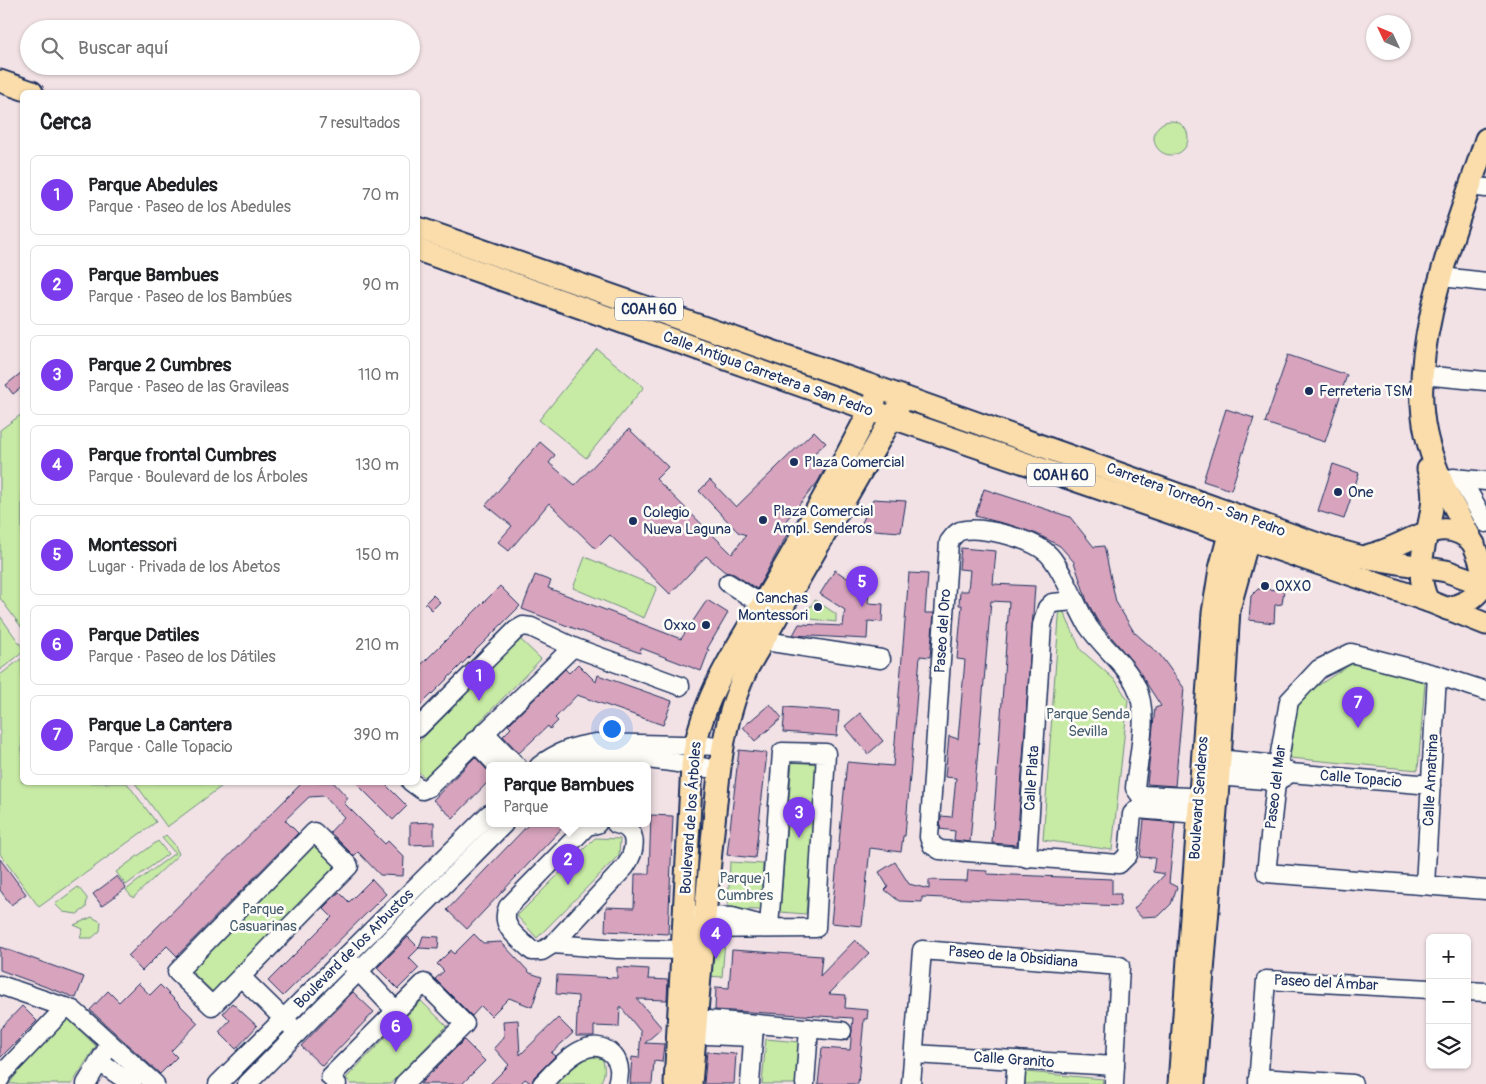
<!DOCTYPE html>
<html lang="es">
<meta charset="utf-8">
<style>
:root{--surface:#fff;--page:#f2f2f2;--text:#202124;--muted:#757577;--line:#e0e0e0;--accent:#7c3aed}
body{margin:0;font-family:Pangolin,sans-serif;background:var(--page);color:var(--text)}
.controls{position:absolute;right:15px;bottom:15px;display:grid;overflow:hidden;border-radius:8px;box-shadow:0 1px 4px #0004}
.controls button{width:45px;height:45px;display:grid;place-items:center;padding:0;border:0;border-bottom:1px solid var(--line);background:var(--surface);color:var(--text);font:25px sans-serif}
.compass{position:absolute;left:1366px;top:15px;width:45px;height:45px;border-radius:50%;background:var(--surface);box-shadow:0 1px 4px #0004;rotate:314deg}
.you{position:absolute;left:611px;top:728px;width:18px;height:18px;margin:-12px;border:4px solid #fff;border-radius:50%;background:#1a73e8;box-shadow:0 0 0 8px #1a73e833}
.badge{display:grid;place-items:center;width:32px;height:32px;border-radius:50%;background:var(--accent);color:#fff;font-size:16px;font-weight:700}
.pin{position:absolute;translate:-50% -41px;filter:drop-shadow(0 1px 2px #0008)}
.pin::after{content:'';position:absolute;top:26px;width:18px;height:15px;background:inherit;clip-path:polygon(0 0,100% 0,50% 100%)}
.popup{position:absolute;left:486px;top:762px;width:165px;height:65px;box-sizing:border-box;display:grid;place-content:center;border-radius:8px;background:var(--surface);filter:drop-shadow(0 1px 4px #0005);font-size:16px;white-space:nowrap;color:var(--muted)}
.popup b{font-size:19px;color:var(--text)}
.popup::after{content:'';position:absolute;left:50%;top:100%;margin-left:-10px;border:10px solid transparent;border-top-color:var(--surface)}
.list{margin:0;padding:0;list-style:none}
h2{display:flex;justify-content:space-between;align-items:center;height:65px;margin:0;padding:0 20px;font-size:21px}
h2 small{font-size:16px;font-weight:400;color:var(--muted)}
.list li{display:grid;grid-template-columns:32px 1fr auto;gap:15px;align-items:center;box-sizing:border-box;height:80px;margin:0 10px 10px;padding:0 10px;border:1px solid var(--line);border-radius:8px}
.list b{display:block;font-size:19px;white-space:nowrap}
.list p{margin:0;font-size:16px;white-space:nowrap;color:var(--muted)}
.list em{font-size:16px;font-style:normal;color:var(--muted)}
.icon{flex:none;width:28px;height:28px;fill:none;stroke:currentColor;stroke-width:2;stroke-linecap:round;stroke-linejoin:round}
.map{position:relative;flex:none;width:1486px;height:1084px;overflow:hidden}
.search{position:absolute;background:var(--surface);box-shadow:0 1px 4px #0004;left:20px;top:20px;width:400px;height:55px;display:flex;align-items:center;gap:12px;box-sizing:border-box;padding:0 18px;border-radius:28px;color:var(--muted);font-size:19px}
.panel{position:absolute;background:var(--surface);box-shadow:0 1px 4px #0004;left:20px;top:90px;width:400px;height:695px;border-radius:8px}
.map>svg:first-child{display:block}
.green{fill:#c7eaa4;stroke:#718c81}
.building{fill:#d8a4bd;stroke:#1b2f5e}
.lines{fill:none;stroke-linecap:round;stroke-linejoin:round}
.minor-casing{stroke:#1b2f5e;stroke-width:21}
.major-casing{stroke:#1b2f5e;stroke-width:25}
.minor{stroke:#fdfcf7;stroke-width:18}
.major{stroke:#faddab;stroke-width:21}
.poi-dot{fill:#1b2f5e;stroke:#fdfcf7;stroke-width:2}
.labels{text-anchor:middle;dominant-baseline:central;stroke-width:5;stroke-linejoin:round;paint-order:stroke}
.shield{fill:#fdfcf7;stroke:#5f6c8c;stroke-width:1}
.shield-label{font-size:14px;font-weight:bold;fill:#1b2f5e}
.street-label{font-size:15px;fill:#1b2f5e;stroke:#fdfcf7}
.poi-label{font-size:15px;fill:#1b2f5e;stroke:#fdfcf7;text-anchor:start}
.park-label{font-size:15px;fill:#465e70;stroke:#fdfcf7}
</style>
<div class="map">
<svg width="1486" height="1084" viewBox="0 0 1486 1084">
<rect width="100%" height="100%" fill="#f2e2e6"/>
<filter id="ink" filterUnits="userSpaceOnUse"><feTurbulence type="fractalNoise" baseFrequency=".02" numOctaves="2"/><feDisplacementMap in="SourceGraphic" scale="10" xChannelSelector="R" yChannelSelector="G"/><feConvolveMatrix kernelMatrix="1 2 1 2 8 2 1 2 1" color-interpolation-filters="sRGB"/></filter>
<g filter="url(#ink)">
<g class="green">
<circle cx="1171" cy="138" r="17"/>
<path d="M 597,349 L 644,387 L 586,458 L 539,420 Z"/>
<path d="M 22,414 L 22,628 L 0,598 L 0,430 Z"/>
<path d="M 585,557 L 657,587 L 644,618 L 573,588 Z"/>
<path d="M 815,600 L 836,614 L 836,622 L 803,618 Z"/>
<path d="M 1060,604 L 1081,650 L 1116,681 L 1128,700 L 1112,850 L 1043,840 Z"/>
<path d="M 0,616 L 22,647 L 22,653 L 0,670 Z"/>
<path d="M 520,639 L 541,659 L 425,778 L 418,771 L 418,743 Z"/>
<path d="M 22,658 L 22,782 L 127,783 L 156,822 L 39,907 L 0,854 L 0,675 Z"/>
<path d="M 1358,659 L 1425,682 L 1418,770 L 1290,758 L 1298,699 Z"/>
<path d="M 792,762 L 818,764 L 806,914 L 780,912 Z"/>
<path d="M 135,783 L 226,783 L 167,827 Z"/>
<path d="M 166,835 L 174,844 L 179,854 L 133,898 L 126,890 L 175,853 L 162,838 Z"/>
<path d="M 595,838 L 620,839 L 619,855 L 537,938 L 517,916 Z"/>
<path d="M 158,841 L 168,854 L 126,885 L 116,872 Z"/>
<path d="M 312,844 L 335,866 L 213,992 L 190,970 Z"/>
<path d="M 730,862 L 763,864 L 761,910 L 728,909 Z"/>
<path d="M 78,887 L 87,898 L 86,908 L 77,914 L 63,912 L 55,904 Z"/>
<path d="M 92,917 L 101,922 L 100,931 L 92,938 L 80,938 L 83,929 L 74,925 Z"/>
<path d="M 710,940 L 725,941 L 722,977 L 707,976 Z"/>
<path d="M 421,1001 L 447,1026 L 390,1084 L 351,1084 L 346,1078 Z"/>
<path d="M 68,1019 L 96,1046 L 72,1084 L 9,1084 L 18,1072 Z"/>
<path d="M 766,1039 L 799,1042 L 796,1084 L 762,1084 Z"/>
<path d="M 592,1056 L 602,1059 C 606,1067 605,1077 599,1084 L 554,1084 L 579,1059 Z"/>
<path d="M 1026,1072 L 1103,1079 L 1102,1084 L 1025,1084 Z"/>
</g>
<g class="building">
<path d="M 1288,355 L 1347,375 L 1325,442 L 1265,423 Z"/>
<path d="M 22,372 L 22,387 L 13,394 L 6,385 Z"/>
<path d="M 1226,409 L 1254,418 L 1231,490 L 1203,481 Z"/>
<path d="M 629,429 L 668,467 L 656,479 L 732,554 L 746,535 L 738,532 L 699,491 L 710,480 L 736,507 L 814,431 L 826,443 L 812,455 L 828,463 L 817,483 L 779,529 L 788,533 L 757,589 L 734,574 L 725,572 L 706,556 L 670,594 L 610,535 L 596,549 L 549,503 L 509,551 L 498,542 L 512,526 L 486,505 L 540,442 L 555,455 L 549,463 L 575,485 Z"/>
<path d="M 1333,464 L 1359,473 L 1344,519 L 1318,511 Z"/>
<path d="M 984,489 L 1070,517 L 1094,547 L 1104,546 L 1116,602 L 1134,632 L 1160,655 L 1184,688 L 1175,786 L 1147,784 L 1155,708 L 1161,706 L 1134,664 L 1097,620 L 1087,601 L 1074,562 L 1060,546 L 1037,534 L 1010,525 L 975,516 Z"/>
<path d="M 873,499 L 906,501 L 901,532 L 859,529 Z"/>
<path d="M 961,548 L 996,551 L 993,584 L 1035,586 L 1017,845 L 992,843 L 1009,602 L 991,601 L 970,842 L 954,840 L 955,831 L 940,829 L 941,816 L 952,817 L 956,778 L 945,777 L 949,736 L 958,739 L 965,660 L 957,659 L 962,605 L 959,605 L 960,591 L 968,591 L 970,570 L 959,569 Z"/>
<path d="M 835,570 L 847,578 L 870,579 L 868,603 L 883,604 L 882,622 L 868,621 L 867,639 L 793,635 L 799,624 L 843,626 L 845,610 L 820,594 Z"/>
<path d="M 909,573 L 928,574 L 925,613 L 934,613 L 930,657 L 920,656 L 905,836 L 903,836 L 901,852 L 870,848 L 862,926 L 831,923 L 847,762 L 893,766 Z"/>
<path d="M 535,575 L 551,581 L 548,588 L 681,639 L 707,600 L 728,613 L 707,649 L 709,650 L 701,671 L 641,648 L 640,653 L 522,609 Z"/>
<path d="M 500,586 L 520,606 L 418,708 L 418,668 Z"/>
<path d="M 1258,589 L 1284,590 L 1282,604 L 1275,605 L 1274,623 L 1249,620 L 1251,596 Z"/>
<path d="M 433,595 L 440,602 L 432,610 L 425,603 Z"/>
<path d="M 578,664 L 596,682 L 598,675 L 672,701 L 663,725 L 577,695 L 555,718 L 558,721 L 550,729 L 548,726 L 519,753 L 503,736 L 511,728 L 508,725 L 565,669 L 569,673 Z"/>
<path d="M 770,704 L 782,718 L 755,741 L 743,727 Z"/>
<path d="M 785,707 L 839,711 L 837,736 L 783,732 Z"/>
<path d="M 860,713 L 883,741 L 868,754 L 845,726 Z"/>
<path d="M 739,750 L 767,753 L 755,858 L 727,855 Z"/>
<path d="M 475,757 L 489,772 L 489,781 L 453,818 L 433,800 Z"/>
<path d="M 303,782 L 333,782 L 348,798 L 344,803 L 385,844 L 388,841 L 404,857 L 403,876 L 380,875 L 358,852 L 354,856 L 330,832 L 344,817 L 324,796 L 309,797 L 285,820 L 298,833 L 177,956 L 167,946 L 142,971 L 128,956 Z"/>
<path d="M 355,782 L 383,782 L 407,806 L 393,820 Z"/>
<path d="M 651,815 L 673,816 L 668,934 L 605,931 L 606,907 L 634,908 L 635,874 L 649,874 Z"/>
<path d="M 1144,820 L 1175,823 L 1169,883 L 1177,887 L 1171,904 L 1159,916 L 1141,917 L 1134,909 L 1165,874 L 1153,872 L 1155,858 L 1140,857 Z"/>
<path d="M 434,822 L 434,844 L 410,845 L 410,823 Z"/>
<path d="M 529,824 L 566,824 L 467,929 L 447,910 Z"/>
<path d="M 0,859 L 26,894 L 11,905 L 0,890 Z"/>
<path d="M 895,862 L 909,884 L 929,889 L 929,880 L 967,881 L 968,870 L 987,871 L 987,874 L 1112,879 L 1112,894 L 1121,894 L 1120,906 L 922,897 L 922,902 L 899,901 L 885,890 L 888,887 L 879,872 Z"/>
<path d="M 117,876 L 126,888 L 102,906 L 93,894 Z"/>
<path d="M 372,879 L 386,894 L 283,996 L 268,981 L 332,917 L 323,908 L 339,892 L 349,902 Z"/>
<path d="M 474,934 L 483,943 L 501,942 L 530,973 L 542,977 L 532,1007 L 509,998 L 491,1016 L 481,1006 L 472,1016 L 435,979 L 444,971 L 437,964 L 451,950 L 454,954 Z"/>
<path d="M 423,936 L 439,937 L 438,949 L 419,948 Z"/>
<path d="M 408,937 L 419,948 L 409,958 L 419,968 L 398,989 L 377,968 Z"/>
<path d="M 855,940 L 869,953 L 829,994 L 846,995 L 845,1008 L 868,1010 L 867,1019 L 864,1019 L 858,1084 L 818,1084 L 822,1048 L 850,1050 L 853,1018 L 715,1010 L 716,987 L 729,988 L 732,950 L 822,956 L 820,976 Z"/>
<path d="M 0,947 L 84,977 L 76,998 L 0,970 Z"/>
<path d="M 617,967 L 649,969 L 648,979 L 668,980 L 667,1000 L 637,999 L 662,1028 L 645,1043 L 664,1044 L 662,1062 L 654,1061 L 652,1084 L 630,1084 L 632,1057 L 639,1058 L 641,1032 L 620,1006 L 619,1027 L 594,1026 L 594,1036 L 576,1036 L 578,996 L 556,994 L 557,975 L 617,978 Z"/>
<path d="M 138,983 L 150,995 L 160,985 L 198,1023 L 171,1051 L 177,1057 L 160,1074 L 90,1010 L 108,991 L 119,1002 Z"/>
<path d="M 353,992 L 374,1012 L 322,1066 L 301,1046 Z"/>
<path d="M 232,1003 L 257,1026 L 236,1049 L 219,1032 L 230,1020 L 223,1013 Z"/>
<path d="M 22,1006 L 37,1021 L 0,1058 L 0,1029 Z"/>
<path d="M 558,1018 L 573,1033 L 551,1053 L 555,1056 L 534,1077 L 532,1084 L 525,1079 L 520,1084 L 490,1084 L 509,1065 L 494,1048 L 504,1037 L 503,1021 L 518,1020 L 520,1055 Z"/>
<path d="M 464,1040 L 485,1061 L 462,1084 L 420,1084 Z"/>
<path d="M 707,1052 L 736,1054 L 734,1084 L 704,1084 Z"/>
</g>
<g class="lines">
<g class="minor-casing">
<g id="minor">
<path d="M 1471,186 L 1486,188"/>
<path d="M 1442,277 L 1486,282"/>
<path d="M 1422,375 L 1486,381"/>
<path d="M 1453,478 L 1486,481"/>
<path d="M 1461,479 L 1486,523"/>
<path d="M 728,583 L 772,611"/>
<path d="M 765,641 L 881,659"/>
<path d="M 1486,691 L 1437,675 L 1351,653 L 1319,669 L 1289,701 L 1278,765 L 1266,873 L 1486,890"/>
<path d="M 418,728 L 516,630 L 523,626 L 531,627 L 573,647 L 680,686"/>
<path d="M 484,732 L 517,766"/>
<path d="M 474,741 L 498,766"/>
<path d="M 1208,758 L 1278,765 L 1290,773 L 1431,785"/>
<path d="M 539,766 C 557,752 574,746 597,743 L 722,746"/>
<path d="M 569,766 C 616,748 672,763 720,770"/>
<path d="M 1205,775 L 1277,781 L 1286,776"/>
<path d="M 411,782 L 422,790 L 429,787 L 573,647"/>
<path d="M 1210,815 L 1137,809 L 1132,814 L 1128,855 L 1119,864 L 940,850 L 932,845 L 929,837 L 949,542 C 952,538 955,533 960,531 C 981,525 1035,539 1050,556 C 1064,572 1076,606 1088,626 C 1102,647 1125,663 1136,686 C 1150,715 1138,756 1135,788 L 1140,795 L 1213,798"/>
<path d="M 597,824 L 587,826 L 508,907 C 499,927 519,938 532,951 L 542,951 L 553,944 L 625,867 C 636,851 640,828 616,824"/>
<path d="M 314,832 L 349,866 L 212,1006 L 177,972 Z"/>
<path d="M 1027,858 L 1042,625 L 1047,608 L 1052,603 L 1074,601"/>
<path d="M 1425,885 L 1437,675"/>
<path d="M 692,915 L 732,917 L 758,924"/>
<path d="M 691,929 L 816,928 L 826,753 L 782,752 L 769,927"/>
<path d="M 553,944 L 617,949 L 696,950"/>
<path d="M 350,962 L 396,1011"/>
<path d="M 241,977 L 292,1027"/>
<path d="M 0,985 L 73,1010 L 155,1084"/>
<path d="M 1467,991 L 1486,992"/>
<path d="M 683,1018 L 842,1031"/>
<path d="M 684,1034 L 753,1037"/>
<path d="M 914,1054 L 1115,1066"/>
<path d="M 99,1062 L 132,1084"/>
<path d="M 1258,1078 L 1353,1084"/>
<path d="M 0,1079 L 2,1074 L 66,1007"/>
<path d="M 86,1084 L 110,1044"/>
<path d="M 218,1084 L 489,814"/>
<path d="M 247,1084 L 504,824"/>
<path d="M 337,1084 L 330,1077 L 424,983 L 465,1024 L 404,1084"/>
<path d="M 542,1084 C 558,1068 589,1030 613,1055 C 621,1064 620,1074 617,1084"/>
<path d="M 750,1084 L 754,1025"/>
<path d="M 805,1084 L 809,1028"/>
<path d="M 911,1084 L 922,950 L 1120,966 L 1114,1084"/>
<path d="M 1015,1084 L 1017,1060"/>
<path d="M 1258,1084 L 1266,980 L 1430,989"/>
</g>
</g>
<g class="major-casing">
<g id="major">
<path d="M 0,81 L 32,92"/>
<path d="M 418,228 L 881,389 L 1329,548 L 1362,557 L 1446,571 L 1486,585"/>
<path d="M 418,250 L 893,418 L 1428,601 L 1486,624"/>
<path d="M 1369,555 C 1403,549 1443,509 1474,544"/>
<path d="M 1428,601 C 1412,568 1428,541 1432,507 C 1434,494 1432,482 1428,469"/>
<path d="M 1447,609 C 1461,604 1478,599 1483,584 C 1486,557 1457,515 1446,491 C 1438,473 1430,453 1426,434 C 1406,346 1459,223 1486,139"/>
<path d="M 675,1084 L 692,766 C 699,697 742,640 776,581 C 811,521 845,460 876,398"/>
<path d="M 691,1084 C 698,1003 704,922 712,841 C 719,779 720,723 748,667 L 899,406"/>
<path d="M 1179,1084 L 1213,613 L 1220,569 L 1233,519"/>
<path d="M 1194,1084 L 1220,760 L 1229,609 L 1252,526"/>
</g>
</g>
<use href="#minor" class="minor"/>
<use href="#major" class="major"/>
</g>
</g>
<g class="poi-dot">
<circle cx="1309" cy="391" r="5"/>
<circle cx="794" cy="462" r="5"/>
<circle cx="1338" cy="492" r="5"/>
<circle cx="763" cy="520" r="5"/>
<circle cx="633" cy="521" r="5"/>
<circle cx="1265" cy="586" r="5"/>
<circle cx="818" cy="607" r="5"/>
<circle cx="706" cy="625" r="5"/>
</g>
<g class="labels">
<g class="shield">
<rect x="615" y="297.5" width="68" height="23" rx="4"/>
<rect x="1027" y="463.5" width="68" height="23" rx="4"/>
</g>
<g class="shield-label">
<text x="649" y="309">COAH 60</text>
<text x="1061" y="475">COAH 60</text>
</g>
<g class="street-label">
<text transform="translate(768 374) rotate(20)">Calle Antigua Carretera a San Pedro</text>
<text transform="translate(1196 500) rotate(20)">Carretera Torreón - San Pedro</text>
<text transform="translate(943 631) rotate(-86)">Paseo del Oro</text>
<text transform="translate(1032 778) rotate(-86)">Calle Plata</text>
<text transform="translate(1361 779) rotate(5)">Calle Topacio</text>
<text transform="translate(1431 780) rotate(-87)">Calle Amatrina</text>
<text transform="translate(1276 787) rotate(-83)">Paseo del Mar</text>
<text transform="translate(1199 798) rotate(-86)">Boulevard Senderos</text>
<text transform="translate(691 818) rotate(-86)">Boulevard de los Árboles</text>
<text transform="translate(354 949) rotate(-45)">Boulevard de los Arbustos</text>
<text transform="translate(1013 957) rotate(5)">Paseo de la Obsidiana</text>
<text transform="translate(1326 983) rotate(3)">Paseo del Ámbar</text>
<text transform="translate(1014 1060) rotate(4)">Calle Granito</text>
</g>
<g class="poi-label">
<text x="1319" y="391">Ferreteria TSM</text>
<text x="804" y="462">Plaza Comercial</text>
<text x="1348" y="492">One</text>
<text x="773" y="511">Plaza Comercial<tspan x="773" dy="17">Ampl. Senderos</tspan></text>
<text x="643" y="512">Colegio<tspan x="643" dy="17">Nueva Laguna</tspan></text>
<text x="1275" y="586">OXXO</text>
<text x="808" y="598" text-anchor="end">Canchas<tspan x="808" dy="17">Montessori</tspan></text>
<text x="696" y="625" text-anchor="end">Oxxo</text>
</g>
<g class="park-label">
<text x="1088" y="714">Parque Senda<tspan x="1088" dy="17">Sevilla</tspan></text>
<text x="745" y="878">Parque 1<tspan x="745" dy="17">Cumbres</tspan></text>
<text x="263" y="909">Parque<tspan x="263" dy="17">Casuarinas</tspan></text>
</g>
</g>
</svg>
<div class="controls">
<button>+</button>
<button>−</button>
<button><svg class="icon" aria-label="layers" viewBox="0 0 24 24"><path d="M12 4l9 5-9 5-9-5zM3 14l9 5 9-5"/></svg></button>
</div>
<svg class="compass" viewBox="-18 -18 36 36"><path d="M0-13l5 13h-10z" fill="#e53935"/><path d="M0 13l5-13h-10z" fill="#757577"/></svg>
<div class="you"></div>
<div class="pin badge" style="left:479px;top:701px">1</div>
<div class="pin badge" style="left:568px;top:885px">2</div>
<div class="popup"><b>Parque Bambues</b>Parque</div>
<div class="pin badge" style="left:799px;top:838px">3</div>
<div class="pin badge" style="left:716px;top:959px">4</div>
<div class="pin badge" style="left:862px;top:607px">5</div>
<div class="pin badge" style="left:396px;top:1052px">6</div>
<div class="pin badge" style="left:1358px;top:728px">7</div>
<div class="search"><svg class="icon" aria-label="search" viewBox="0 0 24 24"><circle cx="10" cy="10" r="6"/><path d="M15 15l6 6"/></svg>Buscar aquí</div>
<section class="panel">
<h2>Cerca<small>7 resultados</small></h2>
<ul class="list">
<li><span class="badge">1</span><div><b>Parque Abedules</b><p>Parque · Paseo de los Abedules</p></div><em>70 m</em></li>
<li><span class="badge">2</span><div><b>Parque Bambues</b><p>Parque · Paseo de los Bambúes</p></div><em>90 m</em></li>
<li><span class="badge">3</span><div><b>Parque 2 Cumbres</b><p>Parque · Paseo de las Gravileas</p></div><em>110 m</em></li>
<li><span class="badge">4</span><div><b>Parque frontal Cumbres</b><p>Parque · Boulevard de los Árboles</p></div><em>130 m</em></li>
<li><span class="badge">5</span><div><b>Montessori</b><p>Lugar · Privada de los Abetos</p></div><em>150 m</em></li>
<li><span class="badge">6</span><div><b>Parque Datiles</b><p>Parque · Paseo de los Dátiles</p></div><em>210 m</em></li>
<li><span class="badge">7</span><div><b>Parque La Cantera</b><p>Parque · Calle Topacio</p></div><em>390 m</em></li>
</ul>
</section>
</div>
